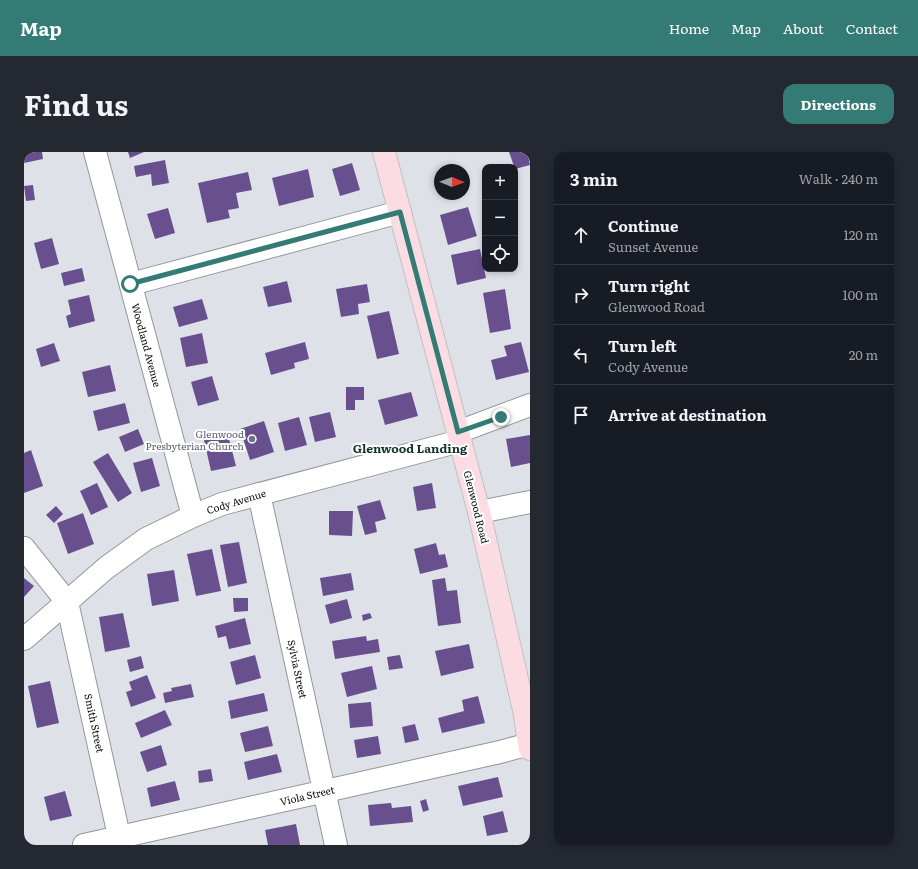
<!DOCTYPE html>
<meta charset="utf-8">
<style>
:root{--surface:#171b24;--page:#242831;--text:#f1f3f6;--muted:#9ea1a6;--line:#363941;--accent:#337b74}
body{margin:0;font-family:Literata,serif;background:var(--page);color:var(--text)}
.controls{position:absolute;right:12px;top:12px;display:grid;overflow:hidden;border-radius:8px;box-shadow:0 2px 6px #0003}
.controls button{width:36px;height:36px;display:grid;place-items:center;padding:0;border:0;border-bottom:1px solid var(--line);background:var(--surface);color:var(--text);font:20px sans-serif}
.compass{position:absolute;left:410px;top:12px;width:36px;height:36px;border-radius:50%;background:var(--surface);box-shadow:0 2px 6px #0003;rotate:91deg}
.stop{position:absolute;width:12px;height:12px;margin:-9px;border:3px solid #337b74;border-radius:50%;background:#fff}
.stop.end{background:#337b74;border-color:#fff;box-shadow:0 1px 4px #0008}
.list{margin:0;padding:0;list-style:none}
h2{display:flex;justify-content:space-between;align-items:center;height:52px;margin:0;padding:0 16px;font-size:17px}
h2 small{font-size:13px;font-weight:400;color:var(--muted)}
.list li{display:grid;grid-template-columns:26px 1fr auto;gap:12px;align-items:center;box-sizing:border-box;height:60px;padding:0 16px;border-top:1px solid var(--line)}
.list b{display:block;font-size:15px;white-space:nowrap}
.list p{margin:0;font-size:13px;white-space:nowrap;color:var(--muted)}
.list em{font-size:13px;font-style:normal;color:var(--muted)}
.icon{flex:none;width:22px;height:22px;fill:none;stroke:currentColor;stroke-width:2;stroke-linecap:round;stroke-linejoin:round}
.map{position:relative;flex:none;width:506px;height:693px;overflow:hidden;border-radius:12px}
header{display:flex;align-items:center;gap:24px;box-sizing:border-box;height:56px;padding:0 20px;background:var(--accent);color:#fff}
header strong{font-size:19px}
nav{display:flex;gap:22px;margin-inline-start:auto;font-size:14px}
.intro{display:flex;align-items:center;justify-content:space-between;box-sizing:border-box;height:96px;padding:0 24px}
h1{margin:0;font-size:28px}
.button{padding:10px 18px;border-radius:12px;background:var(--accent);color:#fff;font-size:14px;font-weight:700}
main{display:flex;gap:24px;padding:0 24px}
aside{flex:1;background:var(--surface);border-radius:12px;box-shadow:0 2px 6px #0003}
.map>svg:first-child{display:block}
.building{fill:#68508e}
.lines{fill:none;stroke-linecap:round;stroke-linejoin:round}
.minor-casing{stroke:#92969b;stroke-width:24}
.major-casing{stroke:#bfc0c0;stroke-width:24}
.minor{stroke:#fff;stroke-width:22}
.major{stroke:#fbdce3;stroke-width:22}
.route{stroke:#337b74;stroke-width:5}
.worship-dot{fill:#6b7280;stroke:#fff;stroke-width:1.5}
.labels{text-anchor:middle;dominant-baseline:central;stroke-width:4;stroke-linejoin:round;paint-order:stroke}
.street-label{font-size:10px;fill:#0a0b0d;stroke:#fff}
.worship-label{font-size:10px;fill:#5b616d;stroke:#fff;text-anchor:end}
.quarter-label{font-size:12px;font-weight:bold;fill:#123431;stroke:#fff}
</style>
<header>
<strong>Map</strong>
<nav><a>Home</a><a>Map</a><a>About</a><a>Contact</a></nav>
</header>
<div class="intro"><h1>Find us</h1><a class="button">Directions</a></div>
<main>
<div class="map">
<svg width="506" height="693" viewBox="0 0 506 693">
<rect width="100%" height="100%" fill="#dee2e8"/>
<g class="building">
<path d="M 0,0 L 18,0 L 19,7 L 0,11 Z"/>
<path d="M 104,0 L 120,0 L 106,6 Z"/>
<path d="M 485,0 L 503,0 L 506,13 L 491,17 Z"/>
<path d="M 141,8 L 145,31 L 128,34 L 127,22 L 112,25 L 110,14 Z"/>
<path d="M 328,11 L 336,38 L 316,44 L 308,17 Z"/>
<path d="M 284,17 L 290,45 L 255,54 L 248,26 Z"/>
<path d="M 224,20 L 228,38 L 212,41 L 215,56 L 204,58 L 206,66 L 183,71 L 174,31 Z"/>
<path d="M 9,33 L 11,48 L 2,49 L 0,34 Z"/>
<path d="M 444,55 L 453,84 L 424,93 L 416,63 Z"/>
<path d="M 144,56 L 151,81 L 131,87 L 123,62 Z"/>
<path d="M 28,86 L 35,112 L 17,117 L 10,91 Z"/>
<path d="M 456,97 L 462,126 L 433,133 L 427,103 Z"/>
<path d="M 58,116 L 61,129 L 40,134 L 37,121 Z"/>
<path d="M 263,129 L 268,150 L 244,155 L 239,135 Z"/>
<path d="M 343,132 L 346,150 L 334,152 L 335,162 L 317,165 L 312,137 Z"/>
<path d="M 481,137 L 487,177 L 466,181 L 459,141 Z"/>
<path d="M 65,143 L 71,169 L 45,176 L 42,164 L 47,162 L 44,148 Z"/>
<path d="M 178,147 L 184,167 L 155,175 L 149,155 Z"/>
<path d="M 365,159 L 375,202 L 353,207 L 343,164 Z"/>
<path d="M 178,181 L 184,211 L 162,215 L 156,186 Z"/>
<path d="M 281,190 L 285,207 L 270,211 L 271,216 L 247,223 L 241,201 Z"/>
<path d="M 497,190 L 505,220 L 472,228 L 467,208 L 483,204 L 480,194 Z"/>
<path d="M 30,191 L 36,209 L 17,215 L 12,197 Z"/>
<path d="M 86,213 L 92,239 L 64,245 L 58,220 Z"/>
<path d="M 188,224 L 195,248 L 174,254 L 167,230 Z"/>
<path d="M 322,235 L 340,235 L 340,248 L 331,248 L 331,258 L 322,258 Z"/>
<path d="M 387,240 L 394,264 L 361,273 L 354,248 Z"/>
<path d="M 101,251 L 106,271 L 74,279 L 69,259 Z"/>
<path d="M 306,260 L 312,285 L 291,290 L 285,265 Z"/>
<path d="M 275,265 L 283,293 L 261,299 L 254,271 Z"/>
<path d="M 240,269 L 250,300 L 226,308 L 216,277 Z"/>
<path d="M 114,277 L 120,292 L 101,300 L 95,285 Z"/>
<path d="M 204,283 L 212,314 L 187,319 L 180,288 Z"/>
<path d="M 506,283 L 506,311 L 487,315 L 482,287 Z"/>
<path d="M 7,298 L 19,334 L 0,341 L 0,301 Z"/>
<path d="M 84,301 L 108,341 L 94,350 L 69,310 Z"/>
<path d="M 128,306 L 136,334 L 117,340 L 109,311 Z"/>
<path d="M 73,331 L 84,355 L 67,363 L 56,339 Z"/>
<path d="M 408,331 L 412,356 L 393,359 L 389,335 Z"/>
<path d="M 356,348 L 362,367 L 351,370 L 353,380 L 341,383 L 333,354 Z"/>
<path d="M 32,354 L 39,362 L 30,371 L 22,363 Z"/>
<path d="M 305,359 L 329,359 L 328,384 L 305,383 Z"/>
<path d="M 59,361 L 70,392 L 44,402 L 33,371 Z"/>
<path d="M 215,390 L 223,431 L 204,435 L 196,393 Z"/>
<path d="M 412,391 L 415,403 L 421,402 L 424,415 L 396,422 L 390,397 Z"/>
<path d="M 188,397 L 197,439 L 172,444 L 163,402 Z"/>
<path d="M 150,418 L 155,449 L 128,454 L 123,422 Z"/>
<path d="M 327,421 L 330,438 L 299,444 L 296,426 Z"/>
<path d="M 0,426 L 10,434 L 0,445 Z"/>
<path d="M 421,426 L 423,439 L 433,438 L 437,471 L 414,474 L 408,428 Z"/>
<path d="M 209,446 L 224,446 L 224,459 L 210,460 Z"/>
<path d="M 323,447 L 328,466 L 306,472 L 301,453 Z"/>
<path d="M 99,461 L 106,495 L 81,500 L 75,465 Z"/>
<path d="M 346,461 L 348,466 L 339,469 L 338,463 Z"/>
<path d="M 221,466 L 227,492 L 205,497 L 202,484 L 194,486 L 191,474 Z"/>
<path d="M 342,484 L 343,489 L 354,487 L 356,500 L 311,507 L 308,489 Z"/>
<path d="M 445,492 L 450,516 L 417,524 L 411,499 Z"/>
<path d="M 231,503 L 237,526 L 212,533 L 206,510 Z"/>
<path d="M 376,503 L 379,516 L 365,518 L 363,505 Z"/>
<path d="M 117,504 L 120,516 L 106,520 L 103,508 Z"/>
<path d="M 348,514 L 353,537 L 323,545 L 317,521 Z"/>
<path d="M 123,523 L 132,546 L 107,555 L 102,540 L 108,538 L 105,530 Z"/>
<path d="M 26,529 L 35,571 L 13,576 L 4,534 Z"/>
<path d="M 167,532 L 170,545 L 141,551 L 139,541 L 148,539 L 147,536 Z"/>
<path d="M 240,541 L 244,559 L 207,567 L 204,549 Z"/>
<path d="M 454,544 L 461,571 L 418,581 L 414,566 L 440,559 L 438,548 Z"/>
<path d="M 347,550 L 349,574 L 326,576 L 324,552 Z"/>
<path d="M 141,558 L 148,573 L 117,586 L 111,571 Z"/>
<path d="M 391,572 L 395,588 L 381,591 L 378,575 Z"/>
<path d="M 244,574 L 249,594 L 221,600 L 216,581 Z"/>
<path d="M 354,584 L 357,602 L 333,606 L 330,588 Z"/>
<path d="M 137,593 L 143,613 L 123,620 L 116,600 Z"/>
<path d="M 253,602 L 258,620 L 224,628 L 220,610 Z"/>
<path d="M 187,617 L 189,629 L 175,631 L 174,619 Z"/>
<path d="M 474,625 L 479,645 L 439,654 L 434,634 Z"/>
<path d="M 151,629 L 156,648 L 127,655 L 123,636 Z"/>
<path d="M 41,639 L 48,664 L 26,669 L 20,645 Z"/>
<path d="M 402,647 L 405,658 L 399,660 L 396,649 Z"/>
<path d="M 367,651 L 368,656 L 387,654 L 389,670 L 346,674 L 344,653 Z"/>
<path d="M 479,659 L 484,680 L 463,684 L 459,664 Z"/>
<path d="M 272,672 L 276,693 L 244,693 L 241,678 Z"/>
</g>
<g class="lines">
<g class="minor-casing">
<g id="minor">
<path d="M 71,0 L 169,364"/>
<path d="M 107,132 L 376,60"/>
<path d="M 434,280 L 506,253"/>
<path d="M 235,342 L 312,693"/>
<path d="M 455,360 L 506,350"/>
<path d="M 0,396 L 43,450 L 97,693"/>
<path d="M 0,487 L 82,416 L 122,387 L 169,364 L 198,352 L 436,289"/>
<path d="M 60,693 L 476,600 L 505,592"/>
</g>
</g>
<g class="major-casing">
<path id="major" d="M 360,0 L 455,360 L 500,558 L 506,597"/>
</g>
<use href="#minor" class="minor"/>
<use href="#major" class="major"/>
</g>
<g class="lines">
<path class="route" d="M 106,132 L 376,60 L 434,280 L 477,265"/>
</g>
<circle class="worship-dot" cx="228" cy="287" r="4"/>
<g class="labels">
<g class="street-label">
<text transform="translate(123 193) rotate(75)">Woodland Avenue</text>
<text transform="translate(212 349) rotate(-17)">Cody Avenue</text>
<text transform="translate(453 355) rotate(76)">Glenwood Road</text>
<text transform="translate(274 517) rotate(78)">Sylvia Street</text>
<text transform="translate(71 571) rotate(78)">Smith Street</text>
<text transform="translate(283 643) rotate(-13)">Viola Street</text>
</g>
<g class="worship-label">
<text x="220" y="281">Glenwood<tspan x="220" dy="12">Presbyterian Church</tspan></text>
</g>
<g class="quarter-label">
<text x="386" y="296">Glenwood Landing</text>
</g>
</g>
</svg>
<div class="controls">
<button>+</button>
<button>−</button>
<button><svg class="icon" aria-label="locate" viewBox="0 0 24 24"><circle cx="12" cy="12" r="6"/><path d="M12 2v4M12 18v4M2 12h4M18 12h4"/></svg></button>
</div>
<svg class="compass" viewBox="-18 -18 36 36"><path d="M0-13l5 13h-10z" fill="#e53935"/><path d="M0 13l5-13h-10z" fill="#9ea1a6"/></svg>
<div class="stop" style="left:106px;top:132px"></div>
<div class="stop end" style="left:477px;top:265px"></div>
</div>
<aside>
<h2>3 min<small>Walk · 240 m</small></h2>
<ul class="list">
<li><svg class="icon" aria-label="ahead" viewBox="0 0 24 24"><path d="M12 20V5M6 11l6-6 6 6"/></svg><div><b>Continue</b><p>Sunset Avenue</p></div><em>120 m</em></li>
<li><svg class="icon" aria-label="right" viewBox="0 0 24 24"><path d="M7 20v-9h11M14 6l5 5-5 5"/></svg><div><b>Turn right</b><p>Glenwood Road</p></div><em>100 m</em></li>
<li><svg class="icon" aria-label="left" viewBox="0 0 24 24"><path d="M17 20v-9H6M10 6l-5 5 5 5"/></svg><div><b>Turn left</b><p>Cody Avenue</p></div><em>20 m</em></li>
<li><svg class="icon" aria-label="arrive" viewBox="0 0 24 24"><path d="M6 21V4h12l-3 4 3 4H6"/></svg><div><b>Arrive at destination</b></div></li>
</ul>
</aside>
</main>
